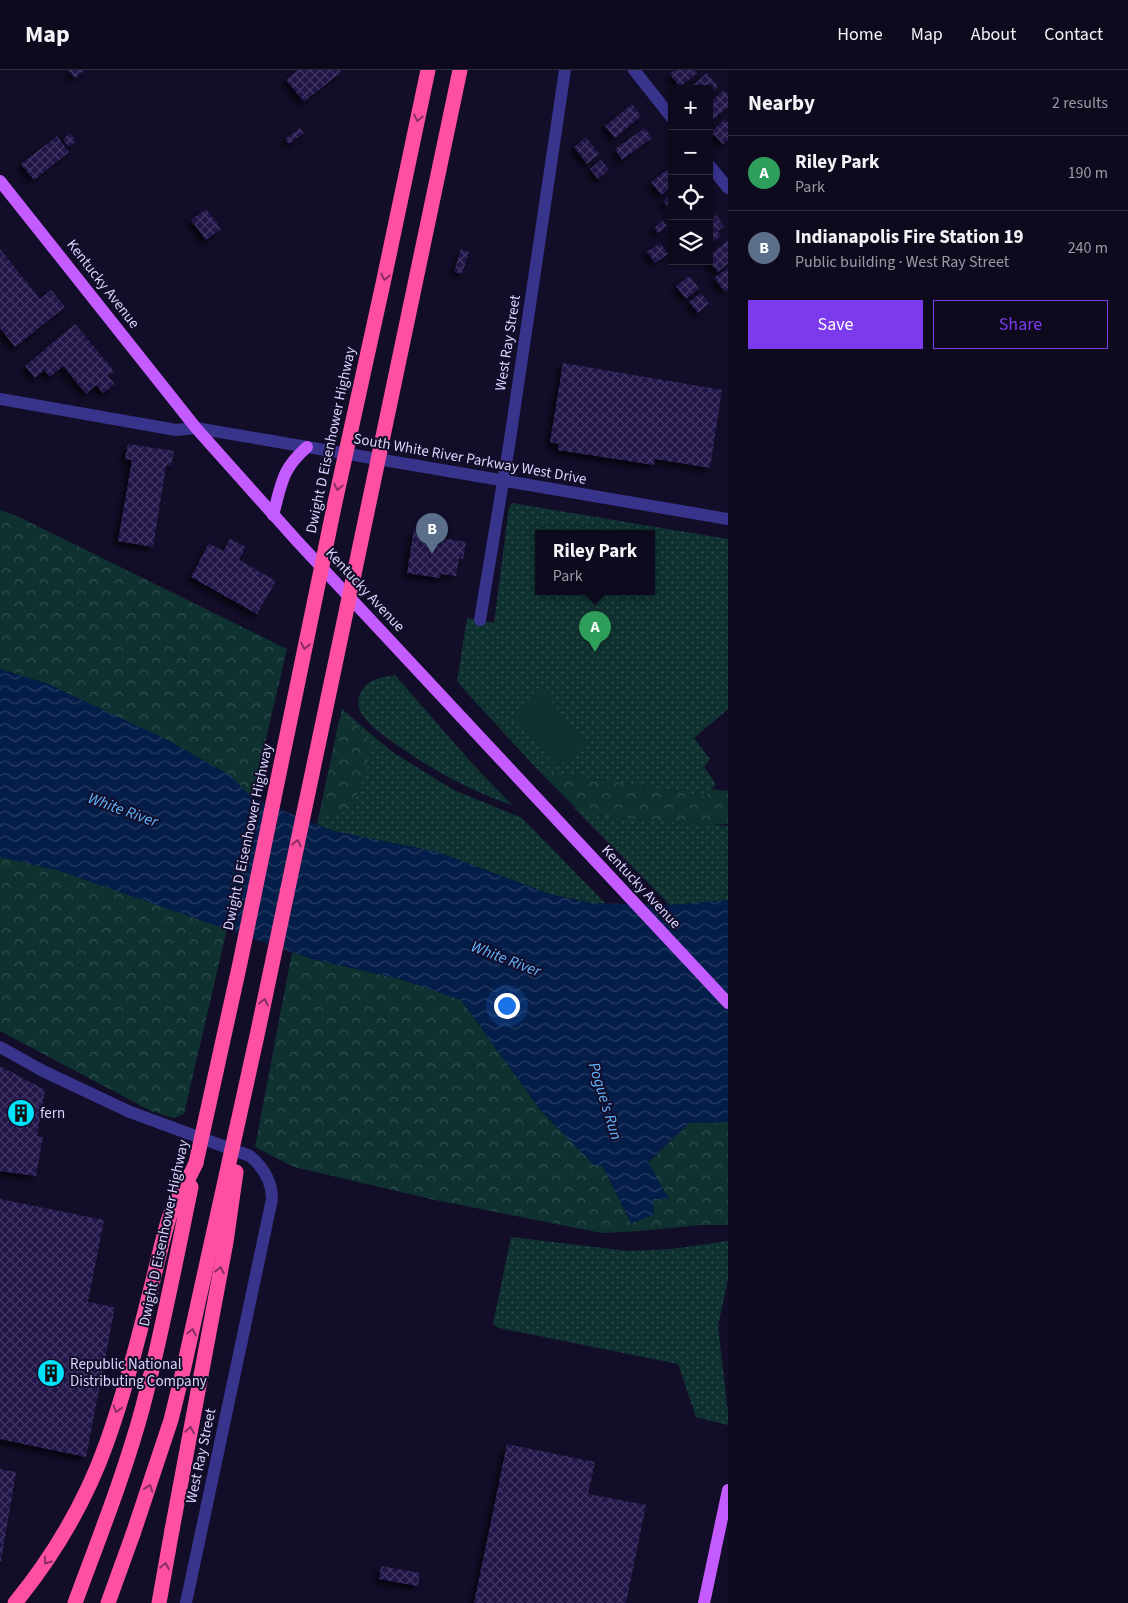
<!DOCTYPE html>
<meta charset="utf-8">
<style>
:root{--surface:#0e0a1e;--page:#1c182b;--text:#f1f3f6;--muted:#9b9aa4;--line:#2e2b3c;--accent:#7c3aed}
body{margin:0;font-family:"Source Sans 3",sans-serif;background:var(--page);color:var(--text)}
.controls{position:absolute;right:15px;top:15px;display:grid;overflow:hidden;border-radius:0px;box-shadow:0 1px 4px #0004}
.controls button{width:45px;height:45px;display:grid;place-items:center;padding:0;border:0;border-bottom:1px solid var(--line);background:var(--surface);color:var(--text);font:25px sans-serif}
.you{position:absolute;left:506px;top:935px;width:18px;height:18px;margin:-12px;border:4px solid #fff;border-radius:50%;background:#1a73e8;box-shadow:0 0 0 8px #1a73e833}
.badge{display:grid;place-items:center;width:32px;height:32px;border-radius:50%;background:var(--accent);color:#fff;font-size:16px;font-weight:700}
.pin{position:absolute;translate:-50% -41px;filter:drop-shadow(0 1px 2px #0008)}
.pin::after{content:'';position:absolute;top:26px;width:18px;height:15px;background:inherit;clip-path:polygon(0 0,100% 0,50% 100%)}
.popup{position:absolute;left:535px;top:460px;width:120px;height:65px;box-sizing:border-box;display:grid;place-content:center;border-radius:0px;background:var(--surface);filter:drop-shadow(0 1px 4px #0005);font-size:16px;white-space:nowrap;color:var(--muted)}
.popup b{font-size:19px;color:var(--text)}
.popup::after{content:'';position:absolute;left:50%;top:100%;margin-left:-10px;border:10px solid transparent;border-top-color:var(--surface)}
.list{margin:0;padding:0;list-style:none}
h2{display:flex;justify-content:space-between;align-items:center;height:65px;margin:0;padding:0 20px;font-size:21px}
h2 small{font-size:16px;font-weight:400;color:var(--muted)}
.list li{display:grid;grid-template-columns:32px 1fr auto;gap:15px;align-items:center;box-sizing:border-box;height:75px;padding:0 20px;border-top:1px solid var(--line)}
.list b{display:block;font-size:19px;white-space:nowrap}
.list p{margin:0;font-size:16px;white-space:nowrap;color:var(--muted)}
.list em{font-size:16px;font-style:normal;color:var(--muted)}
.actions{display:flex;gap:10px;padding:15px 20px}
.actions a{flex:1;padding:11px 0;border:1px solid var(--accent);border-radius:0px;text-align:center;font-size:18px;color:var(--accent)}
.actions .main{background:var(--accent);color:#fff}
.icon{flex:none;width:28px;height:28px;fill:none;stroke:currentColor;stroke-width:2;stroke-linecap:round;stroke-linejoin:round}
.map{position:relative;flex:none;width:728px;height:1533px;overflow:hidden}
header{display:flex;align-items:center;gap:30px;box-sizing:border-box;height:70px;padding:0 25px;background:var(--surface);border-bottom:1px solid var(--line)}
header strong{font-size:24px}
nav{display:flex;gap:28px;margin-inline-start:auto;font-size:18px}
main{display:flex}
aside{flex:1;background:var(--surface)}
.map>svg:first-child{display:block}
.green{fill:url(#green-dots);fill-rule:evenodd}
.forest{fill:url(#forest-crowns)}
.pitch{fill:#0f3231}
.water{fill:url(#water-waves)}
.building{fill:url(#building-cross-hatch);filter:url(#shadow)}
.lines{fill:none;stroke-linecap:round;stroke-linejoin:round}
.minor{stroke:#38338b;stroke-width:12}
.major{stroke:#c35bff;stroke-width:12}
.highway{stroke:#ff4fa1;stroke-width:15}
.highway-bridge{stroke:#ff4fa1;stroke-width:15}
.oneway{stroke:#882e64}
.labels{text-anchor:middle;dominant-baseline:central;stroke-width:4;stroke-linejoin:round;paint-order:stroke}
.street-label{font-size:15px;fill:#d9d4ff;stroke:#120d28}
.poi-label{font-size:15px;fill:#d9d4ff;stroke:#120d28;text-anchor:start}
.water-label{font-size:16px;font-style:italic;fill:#62b5ff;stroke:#120d28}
</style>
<header>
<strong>Map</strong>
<nav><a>Home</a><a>Map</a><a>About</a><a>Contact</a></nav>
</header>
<main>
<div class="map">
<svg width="728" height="1533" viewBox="0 0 728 1533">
<defs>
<pattern id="green-dots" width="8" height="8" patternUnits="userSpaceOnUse" patternTransform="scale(1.25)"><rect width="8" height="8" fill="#0f3231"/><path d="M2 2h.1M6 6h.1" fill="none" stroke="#314f50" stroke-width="1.8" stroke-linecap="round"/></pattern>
<pattern id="forest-crowns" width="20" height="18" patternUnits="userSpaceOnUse" patternTransform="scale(1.25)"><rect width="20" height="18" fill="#0f3231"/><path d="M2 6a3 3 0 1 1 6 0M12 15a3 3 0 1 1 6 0" fill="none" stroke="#314f50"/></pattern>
<pattern id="water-waves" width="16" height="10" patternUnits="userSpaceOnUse" patternTransform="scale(1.25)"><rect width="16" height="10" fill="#051d49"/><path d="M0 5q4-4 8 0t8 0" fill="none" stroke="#293d64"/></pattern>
<pattern id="building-cross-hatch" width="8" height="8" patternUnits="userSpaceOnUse" patternTransform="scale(1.25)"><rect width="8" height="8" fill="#22174a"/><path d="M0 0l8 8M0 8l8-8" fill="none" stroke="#423865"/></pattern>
<filter id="shadow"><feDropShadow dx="-4.5" dy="4.5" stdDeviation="2.5" flood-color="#0009"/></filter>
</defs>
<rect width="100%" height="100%" fill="#120d28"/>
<g class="green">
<path d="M 512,433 L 728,469 L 728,639 L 694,668 L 710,689 L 704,697 L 716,714 L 706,726 L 589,708 L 540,702 L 466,622 L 457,611 L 467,548 L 494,553 L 509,437 ZM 539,463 L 651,463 L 651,521 L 539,521 Z"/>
<path d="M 395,605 L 470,691 L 512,735 C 470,721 431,699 394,673 C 383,665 371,657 363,646 C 358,640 357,630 360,624 C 366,610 381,607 395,605 Z"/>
<path d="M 342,639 L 391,681 L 434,708 L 456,721 L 522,748 L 605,833 L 590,833 L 550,824 L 438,782 L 333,761 L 317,754 Z"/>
<path d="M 573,737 L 606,747 L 728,756 L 728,830 L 670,835 Z"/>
<path d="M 511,1167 L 628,1181 L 672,1179 L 728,1171 L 728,1209 L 718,1256 L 728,1343 L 728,1355 L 696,1347 L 678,1294 L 499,1258 L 493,1254 Z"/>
</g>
<g class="forest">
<path d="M 0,440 L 19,447 L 287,579 L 252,728 L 230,705 L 167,670 L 48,614 L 0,599 Z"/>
<path d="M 339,650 L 357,655 L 369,674 L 367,702 L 353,734 L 339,745 L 320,744 Z"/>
<path d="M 540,702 L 589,708 L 706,726 L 711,719 L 728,721 L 728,754 L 711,755 L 606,747 L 577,739 Z"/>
<path d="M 0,787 L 57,800 L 227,859 L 184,1044 L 174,1048 L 151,1041 L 0,961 Z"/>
<path d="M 292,882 L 312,889 L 400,909 L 461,930 L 542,1042 L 603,1097 L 631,1153 L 642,1149 L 653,1129 L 669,1129 L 648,1093 L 689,1053 L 728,1052 L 728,1155 L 700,1155 L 640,1161 L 602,1163 L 435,1130 L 294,1097 L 255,1077 Z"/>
</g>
<path class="pitch" d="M 543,620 L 586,675 L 556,698 L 513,643 Z"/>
<path class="water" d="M 0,599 L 48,614 L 167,670 L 230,705 L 252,728 L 333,761 L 438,782 L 550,824 L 590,833 L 670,835 L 728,830 L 728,1052 L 689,1053 L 648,1092 L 669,1129 L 653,1129 L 654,1145 L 631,1153 L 603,1097 L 594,1095 L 542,1042 L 461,930 L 400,909 L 312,889 L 57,800 L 0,787 Z"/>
<g class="building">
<path d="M 68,0 L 85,0 L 75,8 Z"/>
<path d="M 297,0 L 340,0 L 341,2 L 304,32 L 286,10 Z"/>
<path d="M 675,0 L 695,0 L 697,3 L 680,17 L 670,4 Z"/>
<path d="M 707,3 L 718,17 L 709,24 L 709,19 L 689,19 Z"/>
<path d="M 724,20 L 728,25 L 728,37 L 709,53 L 709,33 Z"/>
<path d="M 632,34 L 641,46 L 615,68 L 605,56 Z"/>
<path d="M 725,49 L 728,53 L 728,70 L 723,74 L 711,62 Z"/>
<path d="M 300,58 L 304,63 L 289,74 L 285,69 Z"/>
<path d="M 645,58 L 652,68 L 622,90 L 615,79 Z"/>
<path d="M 70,63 L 76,72 L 68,77 L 63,69 Z"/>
<path d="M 57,66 L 69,82 L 34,110 L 21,94 Z"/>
<path d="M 586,67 L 599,84 L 587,94 L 574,77 Z"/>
<path d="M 601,90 L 609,100 L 598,109 L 590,99 Z"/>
<path d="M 672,96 L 672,117 L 661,125 L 651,112 Z"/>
<path d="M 672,124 L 672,142 L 663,131 Z"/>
<path d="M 206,139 L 221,159 L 206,170 L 191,150 Z"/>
<path d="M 716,145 L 724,156 L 718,161 L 721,166 L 709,175 L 709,150 Z"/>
<path d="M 662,151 L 667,156 L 658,163 L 654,158 Z"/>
<path d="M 728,170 L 728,193 L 718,202 L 709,192 L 709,186 Z"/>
<path d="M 660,173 L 668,184 L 655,193 L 647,182 Z"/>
<path d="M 0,179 L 40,229 L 51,220 L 65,237 L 15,277 L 0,258 Z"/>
<path d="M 461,179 L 469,182 L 462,204 L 454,202 Z"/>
<path d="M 728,198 L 728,219 L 725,222 L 714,208 Z"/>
<path d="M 689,206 L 699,218 L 686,229 L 676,216 Z"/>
<path d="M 701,223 L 709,233 L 698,243 L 689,232 Z"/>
<path d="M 75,254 L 114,301 L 108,306 L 115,314 L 103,323 L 96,315 L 86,324 L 63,296 L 50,307 L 44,300 L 35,308 L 25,296 Z"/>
<path d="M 563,293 L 722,320 L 710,398 L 655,389 L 654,395 L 558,380 L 559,374 L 550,372 Z"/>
<path d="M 128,374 L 174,381 L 171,396 L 166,396 L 153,477 L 118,471 L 132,390 L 125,389 Z"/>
<path d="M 414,459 L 429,461 L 428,466 L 466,472 L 463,489 L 459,488 L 456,506 L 441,504 L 440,508 L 407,503 Z"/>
<path d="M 230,469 L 246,477 L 239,490 L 276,511 L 257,544 L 191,507 L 209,473 L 223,481 Z"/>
<path d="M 0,996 L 45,1020 L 37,1066 L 43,1067 L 36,1106 L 0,1101 Z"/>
<path d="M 0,1129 L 104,1150 L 88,1232 L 115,1237 L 86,1387 L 0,1369 Z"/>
<path d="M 507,1374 L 595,1392 L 588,1424 L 646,1435 L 626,1533 L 474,1533 Z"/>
<path d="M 0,1399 L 16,1402 L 1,1491 L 0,1491 Z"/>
<path d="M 381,1496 L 420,1503 L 418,1516 L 379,1509 Z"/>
</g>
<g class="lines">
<g class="minor">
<path d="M 634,0 L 672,48"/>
<path d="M 709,95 L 728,118"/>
<path d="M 0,329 L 176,360 L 196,358 L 728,449"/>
<path d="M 480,550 L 509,376 L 565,0"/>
<path d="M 0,977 L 43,1001 L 130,1042 L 250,1086 C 264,1098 272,1111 272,1129 L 186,1533"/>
</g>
<g class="major">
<path d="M 0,111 L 196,358 L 297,471 L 728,933"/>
<path d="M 273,445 C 282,413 281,400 307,377"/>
<path d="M 704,1533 L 728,1420"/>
</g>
<g class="highway">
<path d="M 15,1533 C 55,1484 86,1431 107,1372 C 125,1321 138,1270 151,1218 C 157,1195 162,1171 169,1148 C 176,1129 188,1111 196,1093"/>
<path d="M 75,1533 C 99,1468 125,1403 143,1336 C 162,1263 176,1190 191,1117"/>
<path d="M 108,1533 L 133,1464"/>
<path d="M 159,1533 L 172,1460"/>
</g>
<g class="highway-bridge">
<path d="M 196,1093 L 240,893 L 334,437 L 384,209 L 428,0"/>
<path d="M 172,1460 L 226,1172 L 236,1102"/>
<path d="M 133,1464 L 171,1350 L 184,1297 L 258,961 L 460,0"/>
</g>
</g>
<defs><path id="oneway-chevron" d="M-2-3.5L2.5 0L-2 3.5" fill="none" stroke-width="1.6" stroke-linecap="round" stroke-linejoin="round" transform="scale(1.25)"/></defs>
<g class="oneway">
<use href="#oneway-chevron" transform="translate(418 48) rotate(102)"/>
<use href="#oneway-chevron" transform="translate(385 207) rotate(102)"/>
<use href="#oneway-chevron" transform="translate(338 417) rotate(102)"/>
<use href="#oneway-chevron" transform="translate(305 576) rotate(102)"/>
<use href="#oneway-chevron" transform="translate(297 773) rotate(-78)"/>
<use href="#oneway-chevron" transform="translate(264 932) rotate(-78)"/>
<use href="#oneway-chevron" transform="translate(220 1200) rotate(-79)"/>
<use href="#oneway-chevron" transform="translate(192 1262) rotate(-78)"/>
<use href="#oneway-chevron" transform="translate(117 1339) rotate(107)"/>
<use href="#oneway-chevron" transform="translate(190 1360) rotate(-80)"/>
<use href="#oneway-chevron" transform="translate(149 1418) rotate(-71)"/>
<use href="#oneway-chevron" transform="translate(47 1491) rotate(125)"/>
<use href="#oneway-chevron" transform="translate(165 1496) rotate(-79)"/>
</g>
<defs>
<g id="building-disc" transform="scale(1.4375)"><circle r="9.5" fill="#00e3ff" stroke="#120d28"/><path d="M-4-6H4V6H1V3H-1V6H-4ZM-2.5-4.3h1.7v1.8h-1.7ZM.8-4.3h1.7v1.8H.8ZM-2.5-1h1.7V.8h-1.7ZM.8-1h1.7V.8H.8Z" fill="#111"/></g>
</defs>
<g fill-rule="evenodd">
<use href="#building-disc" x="21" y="1043"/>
<use href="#building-disc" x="51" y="1303"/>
</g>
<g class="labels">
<g class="street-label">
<text transform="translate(103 214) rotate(52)">Kentucky Avenue</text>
<text transform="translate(508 273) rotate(-81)">West Ray Street</text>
<text transform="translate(331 370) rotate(-78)">Dwight D Eisenhower Highway</text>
<text transform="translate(470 389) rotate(10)">South White River Parkway West Drive</text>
<text transform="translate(365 520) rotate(47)">Kentucky Avenue</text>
<text transform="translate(248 767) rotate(-78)">Dwight D Eisenhower Highway</text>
<text transform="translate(641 817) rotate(47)">Kentucky Avenue</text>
<text transform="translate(164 1163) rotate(-78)">Dwight D Eisenhower Highway</text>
<text transform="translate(201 1386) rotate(-78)">West Ray Street</text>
</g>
<g class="poi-label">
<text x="40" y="1043">fern</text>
<text x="70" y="1294">Republic National<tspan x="70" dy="17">Distributing Company</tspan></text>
</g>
<g class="water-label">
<text transform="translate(123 740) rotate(20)">White River</text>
<text transform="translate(506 889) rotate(21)">White River</text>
<text transform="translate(605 1031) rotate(73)">Pogue's Run</text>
</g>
</g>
</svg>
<div class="controls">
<button>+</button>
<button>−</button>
<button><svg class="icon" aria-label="locate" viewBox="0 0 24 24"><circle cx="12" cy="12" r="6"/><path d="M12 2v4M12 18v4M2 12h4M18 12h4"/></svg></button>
<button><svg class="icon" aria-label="layers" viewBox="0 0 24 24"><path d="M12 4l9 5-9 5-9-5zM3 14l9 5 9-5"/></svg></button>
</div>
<div class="you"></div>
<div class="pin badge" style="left:595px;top:582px;background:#2e9e5b">A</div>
<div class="popup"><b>Riley Park</b>Park</div>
<div class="pin badge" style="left:432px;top:484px;background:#5c6f8a">B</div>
</div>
<aside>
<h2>Nearby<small>2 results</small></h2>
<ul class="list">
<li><span class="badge" style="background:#2e9e5b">A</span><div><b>Riley Park</b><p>Park</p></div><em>190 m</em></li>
<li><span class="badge" style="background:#5c6f8a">B</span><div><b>Indianapolis Fire Station 19</b><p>Public building · West Ray Street</p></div><em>240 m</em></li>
</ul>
<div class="actions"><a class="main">Save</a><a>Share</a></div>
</aside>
</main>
